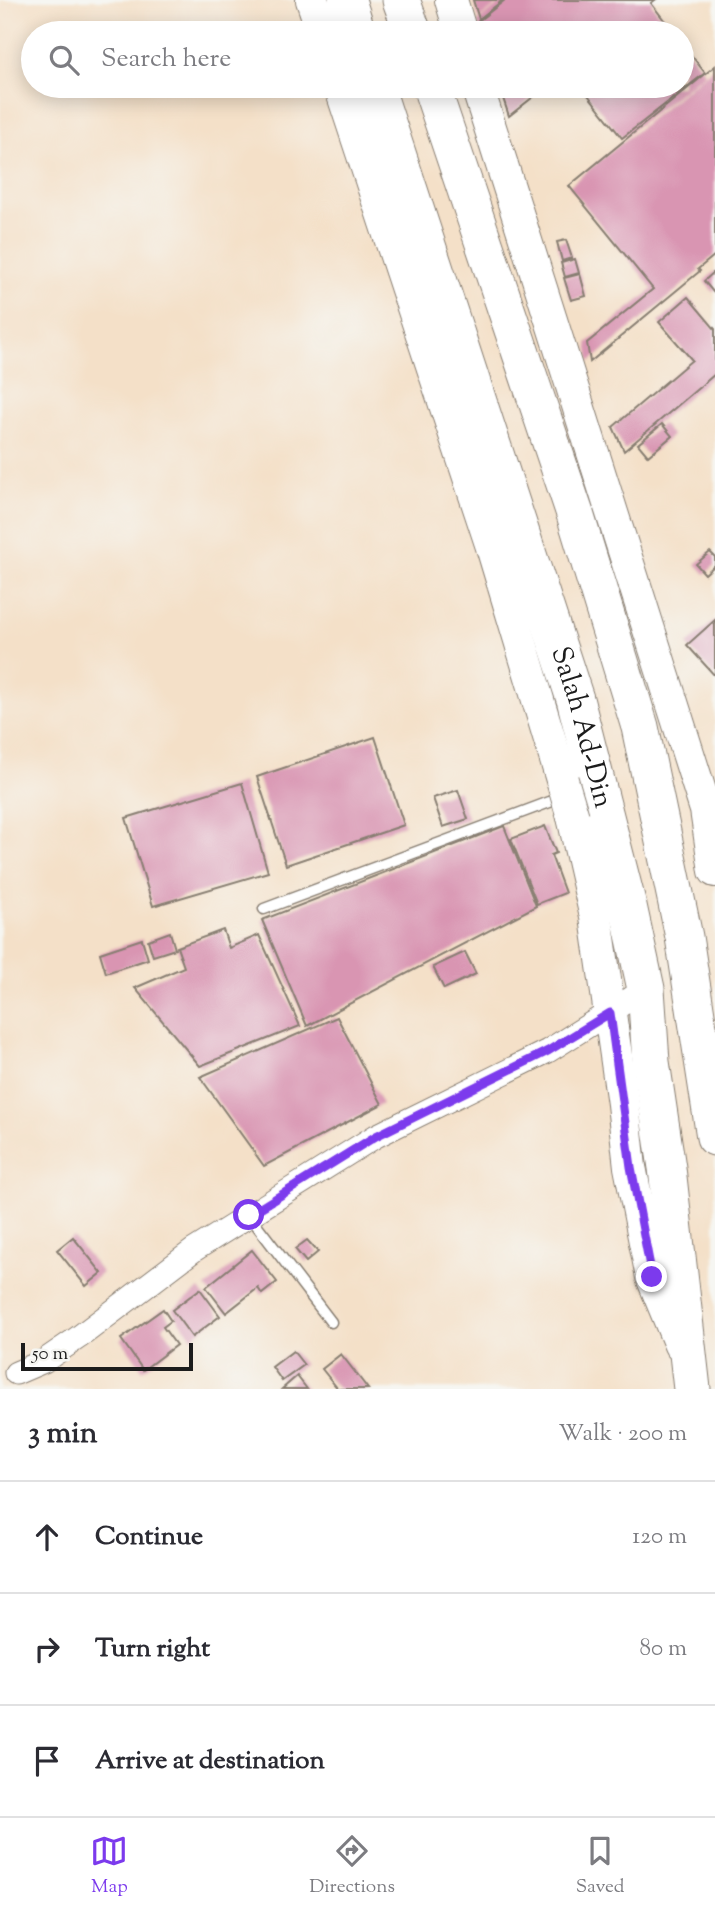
<!DOCTYPE html>
<meta charset="utf-8">
<style>
:root{--surface:#fff;--page:#f7f7f7;--text:#2b2b33;--muted:#7c7c81;--line:#e1e1e2;--accent:#7c3aed}
body{margin:0;font-family:"Sorts Mill Goudy",serif;background:var(--page);color:var(--text)}
.scale{position:absolute;left:21px;bottom:18px;width:172px;box-sizing:border-box;padding-left:7px;border:4px solid #1c1c1c;border-top:0;font-size:19px;line-height:24px;white-space:nowrap;color:#1c1c1c;-webkit-text-stroke:5px #f6f6f2;paint-order:stroke}
.stop{position:absolute;width:21px;height:21px;margin:-16px;border:5px solid #7c3aed;border-radius:50%;background:#fff}
.stop.end{background:#7c3aed;border-color:#fff;box-shadow:0 2px 7px #0008}
.list{margin:0;padding:0;list-style:none}
h2{display:flex;justify-content:space-between;align-items:center;height:91px;margin:0;padding:0 28px;font-size:30px}
h2 small{font-size:23px;font-weight:400;color:var(--muted)}
.list li{display:grid;grid-template-columns:46px 1fr auto;gap:21px;align-items:center;box-sizing:border-box;height:112px;padding:0 28px;border-top:2px solid var(--line)}
.list b{display:block;font-size:26px;white-space:nowrap}
.list em{font-size:23px;font-style:normal;color:var(--muted)}
.icon{flex:none;width:38px;height:38px;fill:none;stroke:currentColor;stroke-width:2;stroke-linecap:round;stroke-linejoin:round}
.map{position:relative;flex:none;width:715px;height:1389px;overflow:hidden}
.search{position:absolute;background:var(--surface);box-shadow:0 4px 18px #0003;left:21px;right:21px;top:21px;height:77px;display:flex;align-items:center;gap:18px;box-sizing:border-box;padding:0 24px;border-radius:38px;color:var(--muted);font-size:26px}
.sheet{height:427px;background:var(--surface)}
nav{display:flex;justify-content:space-around;align-items:center;box-sizing:border-box;height:98px;border-top:2px solid var(--line);background:var(--surface);font-size:19px;color:var(--muted)}
nav a{display:grid;justify-items:center;gap:4px}
nav .on{color:var(--accent)}
.map>svg:first-child{display:block}
.building{fill:#d995b2}
.lines{fill:none;stroke-linecap:round;stroke-linejoin:round}
.service-casing{stroke:#887e72;stroke-width:13}
.minor-casing{stroke:#887e72;stroke-width:25}
.secondary-casing{stroke:#887e72;stroke-width:34}
.trunk-casing{stroke:#887e72;stroke-width:39}
.service{stroke:#fff;stroke-width:10}
.minor{stroke:#fff;stroke-width:23}
.secondary{stroke:#fff;stroke-width:32}
.trunk{stroke:#fff;stroke-width:37}
.secondary-bridge-casing{stroke:#887e72;stroke-width:34;stroke-linecap:butt}
.secondary-bridge{stroke:#fff;stroke-width:32}
.route{stroke:#7c3aed;stroke-width:9}
.labels{text-anchor:middle;dominant-baseline:central;stroke-width:5;stroke-linejoin:round;paint-order:stroke}
.street-label{font-size:28px;fill:#1c1c1c;stroke:#f6f6f2}
</style>
<div class="map">
<svg width="715" height="1389" viewBox="0 0 715 1389">
<rect width="100%" height="100%" fill="#f6f6f2"/>
<filter id="ink" filterUnits="userSpaceOnUse"><feTurbulence type="fractalNoise" baseFrequency=".0143" numOctaves="2"/><feDisplacementMap in="SourceGraphic" scale="14" xChannelSelector="R" yChannelSelector="G"/><feConvolveMatrix kernelMatrix="1 2 1 2 8 2 1 2 1" color-interpolation-filters="sRGB"/></filter>
<filter id="wash" filterUnits="userSpaceOnUse"><feTurbulence type="fractalNoise" baseFrequency=".00686" numOctaves="4" result="noise"/><feDisplacementMap in="SourceGraphic" scale="28" xChannelSelector="R" yChannelSelector="G"/><feGaussianBlur stdDeviation="1.57" result="paint"/><feColorMatrix in="noise" values="0 0 0 0 0 0 0 0 0 0 0 0 0 0 0 0 0 1.4 0 .05"/><feComposite in="paint" operator="in"/></filter>
<g filter="url(#wash)">
<rect width="100%" height="100%" fill="#f4e0c8"/>
<g id="blocks">
<g class="building">
<path d="M 473,0 L 503,0 L 479,19 Z"/>
<path d="M 505,0 L 655,0 L 651,3 L 674,33 L 481,33 L 477,22 Z"/>
<path d="M 682,43 L 705,73 L 622,138 L 581,86 L 682,86 Z"/>
<path d="M 715,66 L 715,255 L 698,269 L 700,271 L 590,362 L 587,343 L 653,289 L 569,186 Z"/>
<path d="M 499,86 L 547,86 L 509,116 Z"/>
<path d="M 566,240 L 572,258 L 562,261 L 557,242 Z"/>
<path d="M 575,259 L 579,273 L 565,277 L 561,263 Z"/>
<path d="M 715,271 L 715,291 L 713,292 L 704,281 Z"/>
<path d="M 580,274 L 586,296 L 571,300 L 564,278 Z"/>
<path d="M 688,297 L 715,329 L 715,374 L 624,451 L 613,427 L 692,360 L 659,322 Z"/>
<path d="M 662,424 L 672,436 L 648,456 L 638,444 Z"/>
<path d="M 710,552 L 715,557 L 715,565 L 705,574 L 696,564 Z"/>
<path d="M 715,620 L 715,676 L 687,645 Z"/>
<path d="M 375,737 L 404,825 L 286,865 L 257,777 Z"/>
<path d="M 242,783 L 268,872 L 153,906 L 126,818 Z"/>
<path d="M 458,790 L 468,819 L 443,827 L 433,798 Z"/>
<path d="M 504,826 L 536,906 L 307,1026 L 262,920 Z"/>
<path d="M 545,826 L 556,853 L 551,855 L 565,893 L 537,904 L 511,839 Z"/>
<path d="M 223,930 L 229,948 L 259,935 L 300,1026 L 200,1066 L 135,988 L 184,967 L 177,947 Z"/>
<path d="M 170,932 L 175,949 L 153,956 L 148,940 Z"/>
<path d="M 142,939 L 148,959 L 106,973 L 100,953 Z"/>
<path d="M 465,952 L 476,974 L 444,989 L 433,967 Z"/>
<path d="M 337,1017 L 382,1104 L 264,1166 L 200,1077 Z"/>
<path d="M 73,1237 L 102,1273 L 86,1286 L 57,1250 Z"/>
<path d="M 307,1240 L 318,1252 L 306,1262 L 295,1249 Z"/>
<path d="M 252,1250 L 277,1282 L 262,1294 L 258,1288 L 226,1313 L 206,1287 Z"/>
<path d="M 200,1289 L 220,1316 L 192,1337 L 172,1310 Z"/>
<path d="M 163,1309 L 171,1321 L 163,1327 L 176,1345 L 143,1370 L 121,1339 Z"/>
<path d="M 293,1351 L 304,1365 L 282,1381 L 272,1367 Z"/>
<path d="M 341,1354 L 368,1389 L 338,1389 L 322,1369 Z"/>
<path d="M 297,1376 L 307,1389 L 282,1389 Z"/>
</g>
</g>
</g>
<g filter="url(#ink)">
<use href="#blocks" fill-opacity="0" stroke="#887e72" stroke-width="2"/>
<g class="lines">
<g class="service-casing">
<g id="service">
<path d="M 264,909 L 563,797"/>
<path d="M 249,1215 L 331,1322"/>
</g>
</g>
<g class="minor-casing">
<path id="minor" d="M 16,1373 L 44,1361 L 79,1337 L 194,1250 L 376,1136 L 548,1051 L 646,989"/>
</g>
<g class="secondary-casing">
<g id="secondary">
<path d="M 312,0 L 323,33"/>
<path d="M 451,0 L 461,33"/>
<path d="M 340,86 L 492,547 L 562,780"/>
<path d="M 477,86 L 706,810 L 715,871"/>
<path d="M 573,817 L 596,917 L 623,1104 L 630,1167 L 652,1277 L 680,1345"/>
</g>
</g>
<g class="trunk-casing">
<g id="trunk">
<path d="M 347,0 L 357,33"/>
<path d="M 401,0 L 413,33"/>
<path id="s1" d="M 375,86 L 575,699 L 628,906 L 646,989 L 651,1062 L 667,1168 L 692,1389"/>
<path d="M 431,86 L 575,514 L 640,727 L 684,937 L 715,1137"/>
</g>
</g>
<use href="#service" class="service"/>
<use href="#minor" class="minor"/>
<use href="#secondary" class="secondary"/>
<use href="#trunk" class="trunk"/>
<g class="secondary-bridge-casing">
<path id="secondary-bridge" d="M 562,780 L 573,817"/>
</g>
<use href="#secondary-bridge" class="secondary-bridge"/>
</g>
</g>
<g class="lines" filter="url(#ink)">
<path class="route" d="M 249,1215 L 376,1136 L 548,1051 L 610,1013 L 631,1167 L 652,1277"/>
</g>
<g class="labels">
<g class="street-label">
<text stroke="none"><textPath href="#s1" startOffset="674">Salah Ad-Din</textPath></text>
</g>
</g>
</svg>
<div class="scale">50 m</div>
<div class="stop" style="left:249px;top:1215px"></div>
<div class="stop end" style="left:652px;top:1277px"></div>
<div class="search"><svg class="icon" aria-label="search" viewBox="0 0 24 24"><circle cx="10" cy="10" r="6"/><path d="M15 15l6 6"/></svg>Search here</div>
</div>
<section class="sheet">
<h2>3 min<small>Walk · 200 m</small></h2>
<ul class="list">
<li><svg class="icon" aria-label="ahead" viewBox="0 0 24 24"><path d="M12 20V5M6 11l6-6 6 6"/></svg><div><b>Continue</b></div><em>120 m</em></li>
<li><svg class="icon" aria-label="right" viewBox="0 0 24 24"><path d="M7 20v-9h11M14 6l5 5-5 5"/></svg><div><b>Turn right</b></div><em>80 m</em></li>
<li><svg class="icon" aria-label="arrive" viewBox="0 0 24 24"><path d="M6 21V4h12l-3 4 3 4H6"/></svg><div><b>Arrive at destination</b></div></li>
</ul>
</section>
<nav>
<a class="on"><svg class="icon" aria-label="map" viewBox="0 0 24 24"><path d="M3 6l6-2 6 2 6-2v14l-6 2-6-2-6 2zM9 4v14M15 6v14"/></svg>Map</a>
<a><svg class="icon" aria-label="directions" viewBox="0 0 24 24"><path d="M12 3l9 9-9 9-9-9zM9 14v-3h6M13 9l2 2-2 2"/></svg>Directions</a>
<a><svg class="icon" aria-label="saved" viewBox="0 0 24 24"><path d="M7 4h10v16l-5-4-5 4z"/></svg>Saved</a>
</nav>
